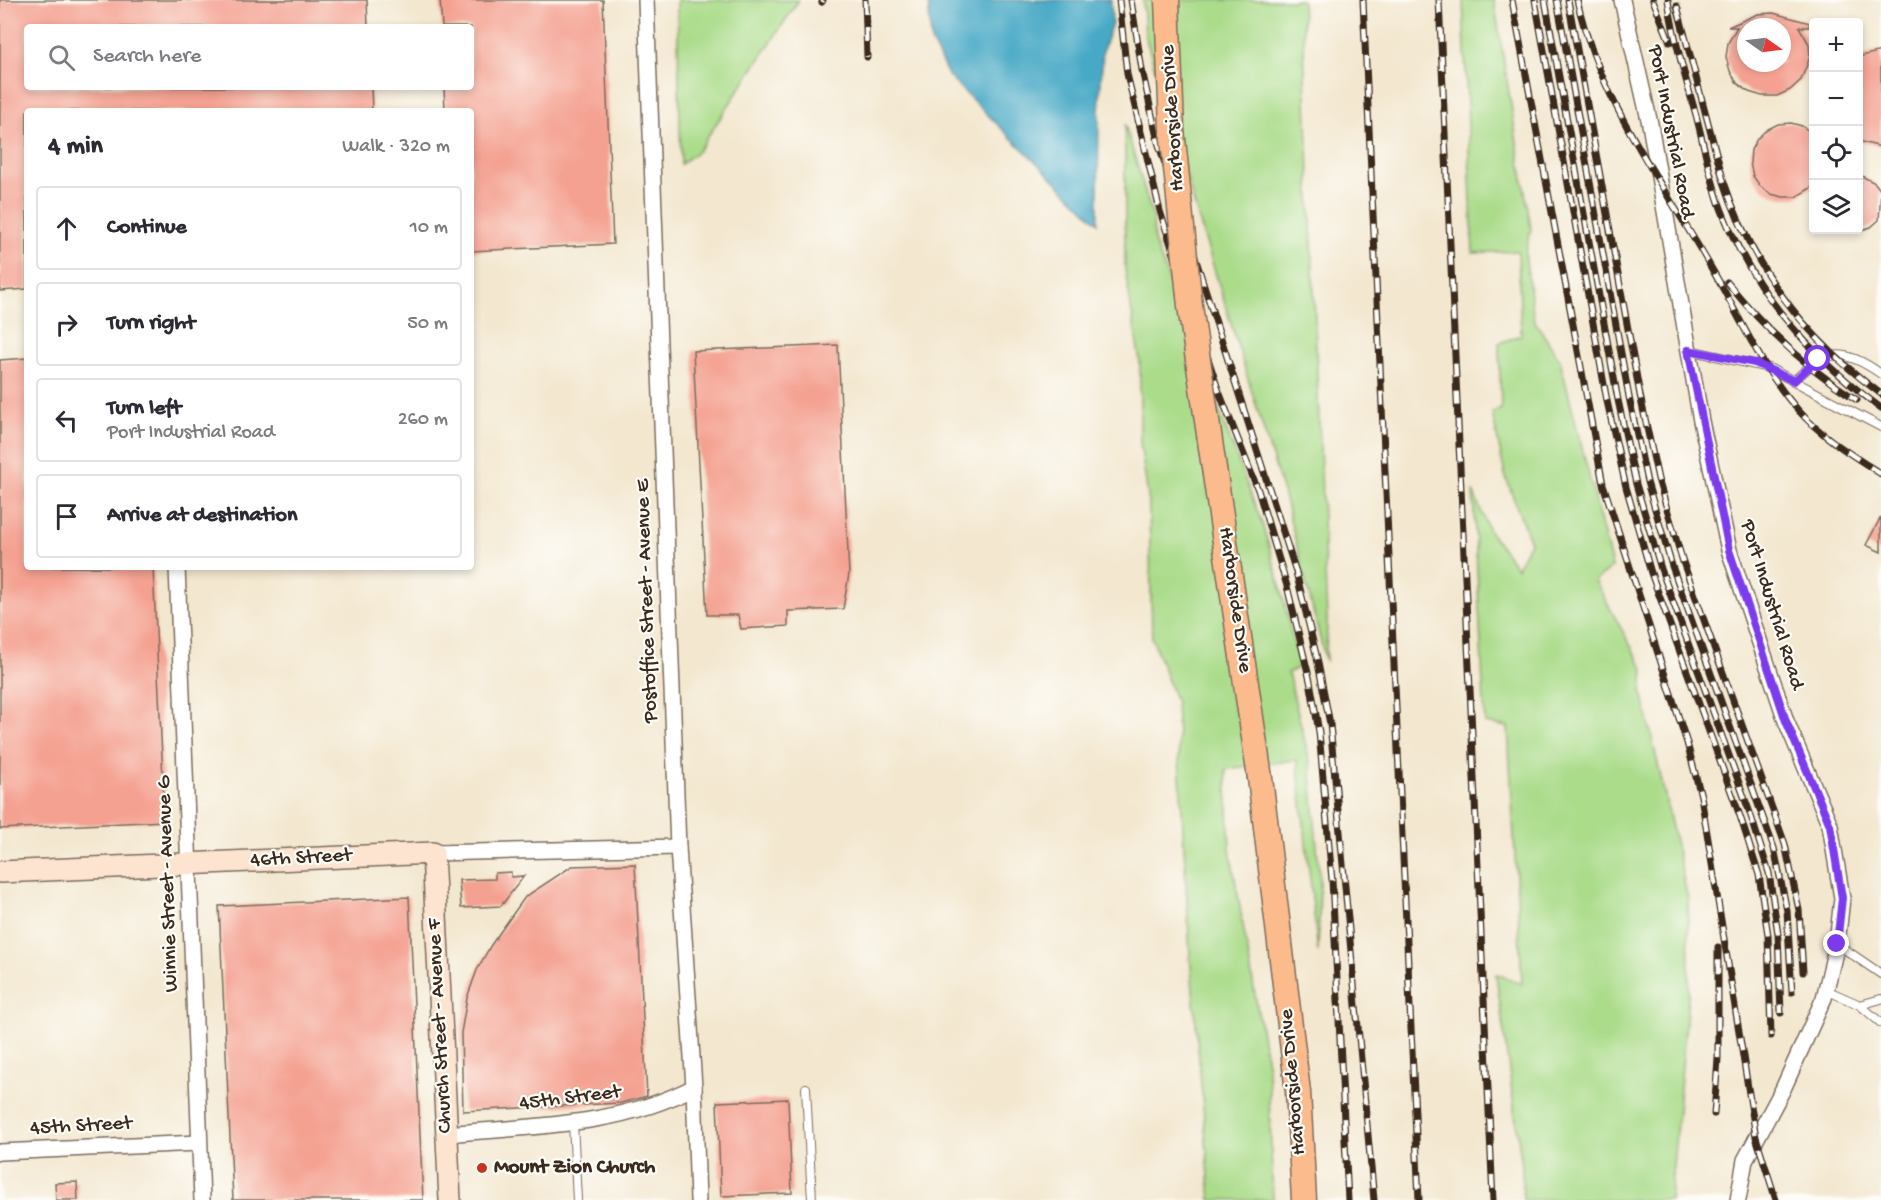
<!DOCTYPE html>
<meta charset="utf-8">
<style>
:root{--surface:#fff;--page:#f2f2f3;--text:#2b2b33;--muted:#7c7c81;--line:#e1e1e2}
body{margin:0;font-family:"Gochi Hand",sans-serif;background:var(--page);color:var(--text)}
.controls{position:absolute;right:18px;top:18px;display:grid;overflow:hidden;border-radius:6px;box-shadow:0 3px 9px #0003}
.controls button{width:54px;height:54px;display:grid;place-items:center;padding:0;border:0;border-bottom:2px solid var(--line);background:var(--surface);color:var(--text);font:30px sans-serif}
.compass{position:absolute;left:1737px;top:18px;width:54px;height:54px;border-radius:50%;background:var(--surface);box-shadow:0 3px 9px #0003;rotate:104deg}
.stop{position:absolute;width:18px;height:18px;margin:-14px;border:4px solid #7c3aed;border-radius:50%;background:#fff}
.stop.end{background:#7c3aed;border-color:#fff;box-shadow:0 2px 6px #0008}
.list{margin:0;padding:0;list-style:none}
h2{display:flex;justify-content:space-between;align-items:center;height:78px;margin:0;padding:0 24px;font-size:26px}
h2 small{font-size:20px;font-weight:400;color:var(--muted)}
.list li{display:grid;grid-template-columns:39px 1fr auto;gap:18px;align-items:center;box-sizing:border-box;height:84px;margin:0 12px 12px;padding:0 12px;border:2px solid var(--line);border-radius:6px}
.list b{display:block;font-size:22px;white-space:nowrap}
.list p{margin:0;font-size:20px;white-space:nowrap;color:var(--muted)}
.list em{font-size:20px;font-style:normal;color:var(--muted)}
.icon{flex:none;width:33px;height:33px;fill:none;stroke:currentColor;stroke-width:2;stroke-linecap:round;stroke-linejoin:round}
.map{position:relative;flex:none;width:1881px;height:1200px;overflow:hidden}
.search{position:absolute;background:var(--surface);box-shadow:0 3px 9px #0003;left:24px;top:24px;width:450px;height:66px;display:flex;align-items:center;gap:15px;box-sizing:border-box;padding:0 21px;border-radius:6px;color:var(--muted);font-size:22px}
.panel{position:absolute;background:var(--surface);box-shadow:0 3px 9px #0003;left:24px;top:108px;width:450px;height:462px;border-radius:6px}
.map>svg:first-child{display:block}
.green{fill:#aadc8a;stroke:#728354;stroke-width:1.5}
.water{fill:#46a9c6;stroke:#406a72;stroke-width:1.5}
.building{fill:#f4a191;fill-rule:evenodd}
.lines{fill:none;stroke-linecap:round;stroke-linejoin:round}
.lane-casing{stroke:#7b6c5c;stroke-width:10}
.street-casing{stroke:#7b6c5c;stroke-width:18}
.secondary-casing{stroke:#7b6c5c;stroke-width:24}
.primary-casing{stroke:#7b6c5c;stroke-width:27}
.lane{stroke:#fff;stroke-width:8}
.street{stroke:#fff;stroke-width:15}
.secondary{stroke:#fde4d1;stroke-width:21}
.primary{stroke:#fbbb8d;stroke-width:24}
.rail-casing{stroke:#3b2a1e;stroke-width:7}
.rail{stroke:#fdfcf7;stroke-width:4.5;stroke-dasharray:14;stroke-linecap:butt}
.primary-bridge-casing{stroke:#7b6c5c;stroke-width:27;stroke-linecap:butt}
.primary-bridge{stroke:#fbbb8d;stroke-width:24}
.route{stroke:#7c3aed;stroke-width:8}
.poi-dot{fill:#c8321e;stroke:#fdfcf7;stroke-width:2}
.labels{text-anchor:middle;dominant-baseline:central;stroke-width:4.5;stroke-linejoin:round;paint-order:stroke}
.street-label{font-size:21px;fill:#3b2a1e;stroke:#fdfcf7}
.poi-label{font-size:21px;font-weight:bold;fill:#3b2a1e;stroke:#fdfcf7;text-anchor:start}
</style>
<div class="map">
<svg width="1881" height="1200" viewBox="0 0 1881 1200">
<rect width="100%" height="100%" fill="#fdfcf7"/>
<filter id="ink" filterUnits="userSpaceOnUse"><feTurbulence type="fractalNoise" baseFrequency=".0167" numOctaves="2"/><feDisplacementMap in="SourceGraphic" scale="12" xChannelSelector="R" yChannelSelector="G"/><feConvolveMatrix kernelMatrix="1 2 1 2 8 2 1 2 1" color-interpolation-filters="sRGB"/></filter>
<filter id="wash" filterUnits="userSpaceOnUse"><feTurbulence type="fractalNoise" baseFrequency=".008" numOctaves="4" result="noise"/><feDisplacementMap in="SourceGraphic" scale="24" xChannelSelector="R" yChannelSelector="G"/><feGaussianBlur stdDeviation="1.35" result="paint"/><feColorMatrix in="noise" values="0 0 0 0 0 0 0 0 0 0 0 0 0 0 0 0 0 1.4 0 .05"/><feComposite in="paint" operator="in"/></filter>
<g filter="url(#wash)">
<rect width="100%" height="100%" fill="#f3e7cf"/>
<g class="green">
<path d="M 677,0 L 799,0 L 698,151 L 681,164 Z"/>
<path d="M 1143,0 L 1302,0 L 1327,619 L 1326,662 L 1285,499 L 1196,210 L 1145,35 Z"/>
<path d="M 1463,0 L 1494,0 L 1531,229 L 1525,253 L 1534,320 L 1560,360 L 1612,567 L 1595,581 L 1644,670 L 1642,693 L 1688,899 L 1689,987 L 1670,1200 L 1523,1200 L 1522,1166 L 1496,974 L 1522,984 L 1508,727 L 1485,723 L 1473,491 L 1489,531 L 1517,568 L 1530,542 L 1505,475 L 1492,412 L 1501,409 L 1499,343 L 1521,335 L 1518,251 L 1473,253 Z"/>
<path d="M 1125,124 L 1153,218 L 1154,241 L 1263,526 L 1282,592 L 1299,667 L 1288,673 L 1310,762 L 1320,883 L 1318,952 L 1297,760 L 1226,769 L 1230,850 L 1268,1069 L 1273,1200 L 1211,1200 L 1190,955 L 1176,702 L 1152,638 L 1149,503 L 1140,442 L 1140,362 L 1125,270 Z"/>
</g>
<path class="water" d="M 928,0 L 1111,0 L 1112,23 L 1103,50 L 1099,114 L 1098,223 L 949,77 L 931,41 Z"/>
<g id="blocks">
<g class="building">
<path d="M 0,0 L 367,0 L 368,27 L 27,27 L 27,87 L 371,87 L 372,111 L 27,111 L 27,289 L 0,291 Z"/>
<path d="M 440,0 L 603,0 L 613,244 L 471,251 L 471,111 L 445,111 L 444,87 L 471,87 L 471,27 L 442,27 Z"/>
<path d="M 1773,13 L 1810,23 L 1809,27 L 1799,27 L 1809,44 L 1810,57 L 1801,80 L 1790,90 L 1777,96 L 1762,96 L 1749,92 L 1737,83 L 1730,71 L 1726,57 L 1728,43 L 1737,27 L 1728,27 L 1758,14 ZM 1746,27 L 1782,27 L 1782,63 L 1746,63 Z"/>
<path d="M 1881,51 L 1881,147 L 1858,141 L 1858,57 Z"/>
<path d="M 1791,123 L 1802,126 L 1814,135 L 1814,186 L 1796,197 L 1783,197 L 1771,194 L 1760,186 L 1753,176 L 1750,163 L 1751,150 L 1757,139 L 1766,130 L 1778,124 Z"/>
<path d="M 1858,174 L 1875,183 L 1881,191 L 1879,220 L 1871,227 L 1858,231 Z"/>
<path d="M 838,345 L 849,574 L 843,609 L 788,611 L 788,626 L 741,629 L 738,615 L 707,615 L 693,351 Z"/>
<path d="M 27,358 L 27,567 L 153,567 L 165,821 L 0,829 L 0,360 Z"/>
<path d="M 1881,517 L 1881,552 L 1866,545 Z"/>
<path d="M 635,864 L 647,1096 L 621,1103 L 463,1111 L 461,1033 L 467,998 L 477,970 L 491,945 L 525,897 L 572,866 Z"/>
<path d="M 511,872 L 511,877 L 524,876 L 501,906 L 461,908 L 459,880 L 495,879 L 495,873 Z"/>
<path d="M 409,897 L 423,1200 L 233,1200 L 219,906 Z"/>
<path d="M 788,1099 L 792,1193 L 721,1196 L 717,1102 Z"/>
<path d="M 77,1182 L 78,1200 L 56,1200 L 55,1183 Z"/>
</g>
</g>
</g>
<g filter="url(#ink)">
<use href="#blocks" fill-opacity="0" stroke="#7b6c5c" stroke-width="1.5"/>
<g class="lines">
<g class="lane-casing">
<g id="lane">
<path d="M 1689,350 L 1769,368 L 1881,427"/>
<path d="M 1794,381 C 1825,349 1843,347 1881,374"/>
<path d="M 1837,944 L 1881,974"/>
<path d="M 1826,990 L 1860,1005 L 1881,1023"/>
<path d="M 1860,1005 L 1881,999"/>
<path d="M 806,1088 L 812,1200"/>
<path d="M 573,1123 L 577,1200"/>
</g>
</g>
<g class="street-casing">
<g id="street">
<path d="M 646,0 L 678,847 L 694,1087 L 698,1200"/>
<path d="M 1622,0 L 1650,124 L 1701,421 L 1729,550 L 1786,721 L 1830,825 L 1842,898 L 1837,944 L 1824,998 L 1783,1089 L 1745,1160 L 1738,1200"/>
<path d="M 177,567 L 202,1200"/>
<path d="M 433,853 L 678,847"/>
<path d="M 447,1134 C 531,1126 618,1127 694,1087"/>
<path d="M 0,1152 L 199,1143"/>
</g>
</g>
<g class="secondary-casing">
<path id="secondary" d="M 0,872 L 433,853 L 450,1200"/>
</g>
<g class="primary-casing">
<path id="primary" d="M 1260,778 L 1298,1092 L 1304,1200"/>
</g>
<use href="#lane" class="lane"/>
<use href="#street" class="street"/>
<use href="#secondary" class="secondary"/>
<use href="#primary" class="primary"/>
<g class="rail-casing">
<g id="rail">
<path d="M 865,0 L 867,57"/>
<path d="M 1119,0 L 1127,74 L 1160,211 L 1218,389 L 1258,490 L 1287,586 L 1310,681 L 1319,732 L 1332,880 L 1348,1200"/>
<path d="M 1131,0 L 1142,70 L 1158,142 L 1296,572 L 1317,658 L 1330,724 L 1374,1200"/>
<path d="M 1363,0 L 1419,1200"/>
<path d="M 1439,0 L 1493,1200"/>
<path d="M 1512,0 L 1603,484 L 1687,743 L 1701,796 L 1756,1137 L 1776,1200"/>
<path d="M 1535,0 L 1607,401 L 1626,487 L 1651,573 L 1740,816 L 1759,875 L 1768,935 L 1771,1036"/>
<path d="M 1545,0 L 1618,400 L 1636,484 L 1661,569 L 1750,813 L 1769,873 L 1778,934 L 1781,1013"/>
<path d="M 1557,0 L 1629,397 L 1647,482 L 1672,566 L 1774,848 L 1787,911 L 1792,992"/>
<path d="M 1568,0 L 1640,395 L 1658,479 L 1683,562 L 1785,844 L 1799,910 L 1803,972"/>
<path d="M 1577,0 C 1601,104 1661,180 1713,271 C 1740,317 1762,370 1798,410 C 1822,437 1852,455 1881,474"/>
<path d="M 1653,0 L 1670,42"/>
<path d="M 1668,0 C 1674,39 1685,77 1696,115 C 1704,146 1710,178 1721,208 C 1752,291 1810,356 1881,408"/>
<path d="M 822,2 L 823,0"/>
<path d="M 1677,6 L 1723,179 C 1752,269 1806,339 1881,394"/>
<path d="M 1727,282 C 1764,328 1806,368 1857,400"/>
<path d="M 1714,1114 L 1718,1058 L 1718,947"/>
</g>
</g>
<use href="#rail" class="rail"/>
<g class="primary-bridge-casing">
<path id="primary-bridge" d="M 1167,0 L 1172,129 L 1190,306 L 1260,778"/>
</g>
<use href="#primary-bridge" class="primary-bridge"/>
</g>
</g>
<g class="lines" filter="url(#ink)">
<path class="route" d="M 1818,359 L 1794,381 L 1755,363 L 1688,350 L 1729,550 L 1786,721 L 1830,825 L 1842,898 L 1837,944"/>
</g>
<circle class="poi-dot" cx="482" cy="1168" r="6"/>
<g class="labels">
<g class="street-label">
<text transform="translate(1174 118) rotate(-94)">Harborside Drive</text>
<text transform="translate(1670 132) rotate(79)">Port Industrial Road</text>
<text transform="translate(1234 600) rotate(82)">Harborside Drive</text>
<text transform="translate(648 601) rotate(-92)">Postoffice Street - Avenue E</text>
<text transform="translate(1771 605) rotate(73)">Port Industrial Road</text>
<text transform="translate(301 859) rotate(-3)">46th Street</text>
<text transform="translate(169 884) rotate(-92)">Winnie Street - Avenue G</text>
<text transform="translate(441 1026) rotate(-93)">Church Street - Avenue F</text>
<text transform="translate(1294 1082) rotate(-95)">Harborside Drive</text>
<text transform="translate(570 1099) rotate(-7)">45th Street</text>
<text transform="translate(81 1127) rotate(-3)">45th Street</text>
</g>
<g class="poi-label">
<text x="494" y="1168">Mount Zion Church</text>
</g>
</g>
</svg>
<div class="controls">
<button>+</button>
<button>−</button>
<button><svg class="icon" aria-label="locate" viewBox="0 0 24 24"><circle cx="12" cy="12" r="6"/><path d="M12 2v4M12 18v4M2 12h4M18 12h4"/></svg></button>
<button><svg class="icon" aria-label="layers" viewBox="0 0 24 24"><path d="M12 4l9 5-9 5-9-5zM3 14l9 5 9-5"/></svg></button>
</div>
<svg class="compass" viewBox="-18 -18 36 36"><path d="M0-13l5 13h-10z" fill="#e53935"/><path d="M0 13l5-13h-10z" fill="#7c7c81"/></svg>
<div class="stop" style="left:1818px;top:359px"></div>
<div class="stop end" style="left:1837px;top:944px"></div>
<div class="search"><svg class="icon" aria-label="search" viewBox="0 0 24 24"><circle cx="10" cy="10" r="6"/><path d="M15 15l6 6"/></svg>Search here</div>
<section class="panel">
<h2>4 min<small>Walk · 320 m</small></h2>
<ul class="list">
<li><svg class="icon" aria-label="ahead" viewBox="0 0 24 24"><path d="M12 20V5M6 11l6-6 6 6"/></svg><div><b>Continue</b></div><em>10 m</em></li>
<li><svg class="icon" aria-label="right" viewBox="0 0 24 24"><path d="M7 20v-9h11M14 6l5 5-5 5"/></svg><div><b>Turn right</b></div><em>50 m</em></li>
<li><svg class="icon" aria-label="left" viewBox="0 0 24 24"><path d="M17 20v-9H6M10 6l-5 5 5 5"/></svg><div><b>Turn left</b><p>Port Industrial Road</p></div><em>260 m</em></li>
<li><svg class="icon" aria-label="arrive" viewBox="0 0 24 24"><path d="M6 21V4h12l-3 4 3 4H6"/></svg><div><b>Arrive at destination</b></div></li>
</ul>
</section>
</div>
